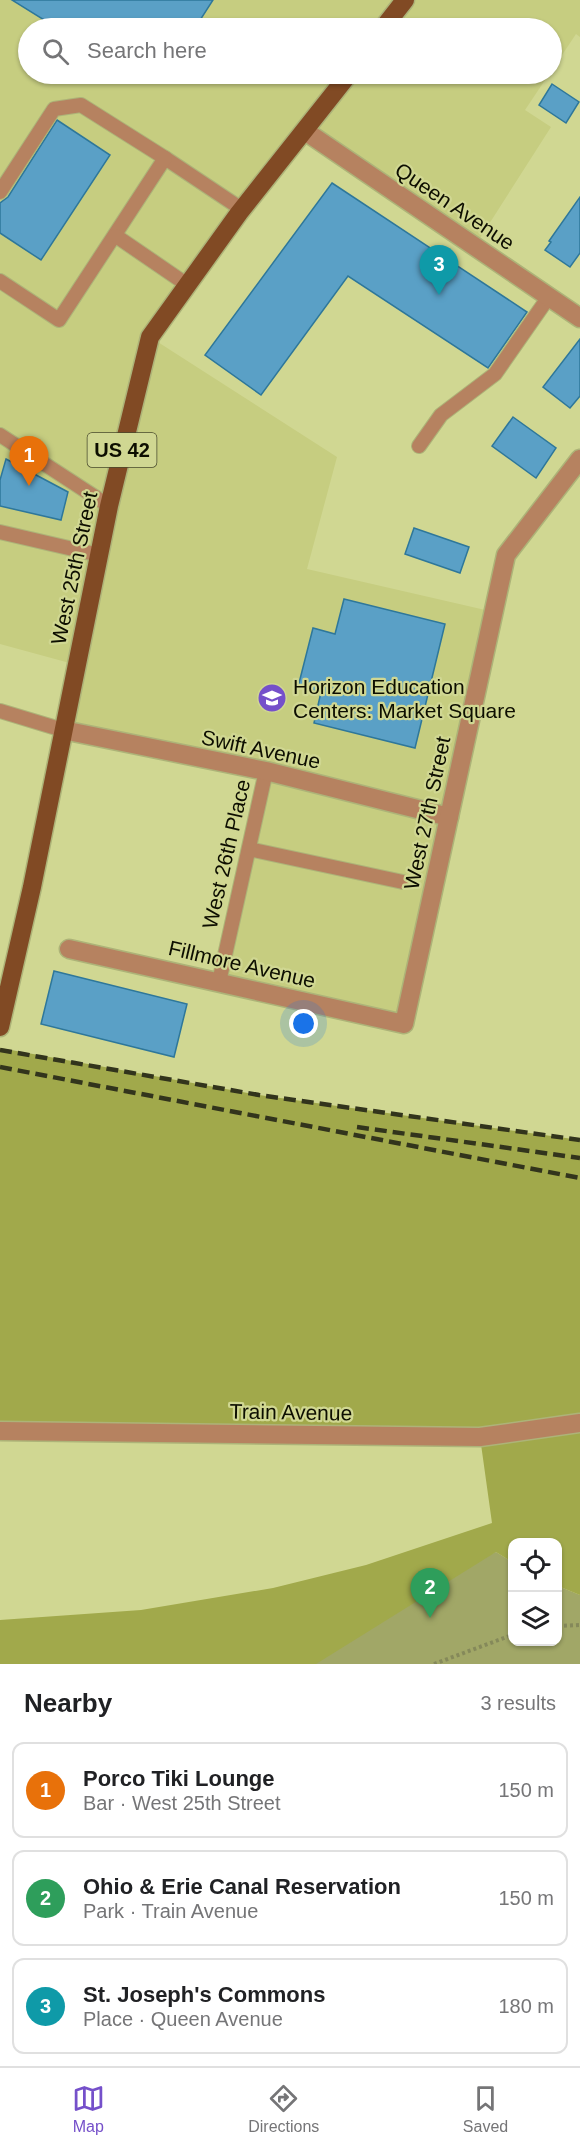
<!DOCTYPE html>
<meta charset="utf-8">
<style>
:root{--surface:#fff;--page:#f6f6f6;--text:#202124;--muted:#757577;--line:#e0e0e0;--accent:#7550ca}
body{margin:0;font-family:Arial,sans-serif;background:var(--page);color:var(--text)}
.controls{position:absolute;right:18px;bottom:18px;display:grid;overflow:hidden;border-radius:12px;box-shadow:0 2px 4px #0004}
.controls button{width:54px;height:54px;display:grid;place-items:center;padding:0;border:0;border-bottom:2px solid var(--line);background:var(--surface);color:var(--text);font:30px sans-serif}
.you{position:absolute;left:304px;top:1024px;width:21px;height:21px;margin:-15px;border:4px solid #fff;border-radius:50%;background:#1a73e8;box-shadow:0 0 0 9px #1a73e833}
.badge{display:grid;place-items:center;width:39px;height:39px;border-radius:50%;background:var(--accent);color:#fff;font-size:20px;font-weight:700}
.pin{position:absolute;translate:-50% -50px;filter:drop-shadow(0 2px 3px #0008)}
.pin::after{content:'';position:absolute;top:32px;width:21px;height:18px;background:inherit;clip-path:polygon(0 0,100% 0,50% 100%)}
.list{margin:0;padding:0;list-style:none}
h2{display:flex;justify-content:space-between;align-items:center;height:78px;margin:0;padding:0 24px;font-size:26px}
h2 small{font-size:20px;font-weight:400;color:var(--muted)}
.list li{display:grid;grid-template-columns:39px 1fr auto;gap:18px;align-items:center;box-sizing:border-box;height:96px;margin:0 12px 12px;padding:0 12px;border:2px solid var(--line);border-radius:12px}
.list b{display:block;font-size:22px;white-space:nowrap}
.list p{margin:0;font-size:20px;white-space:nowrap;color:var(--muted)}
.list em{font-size:20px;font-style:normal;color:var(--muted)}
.icon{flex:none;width:33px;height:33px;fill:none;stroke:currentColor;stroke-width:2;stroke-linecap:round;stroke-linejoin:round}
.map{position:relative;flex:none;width:580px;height:1664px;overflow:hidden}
.search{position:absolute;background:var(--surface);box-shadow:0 2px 4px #0004;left:18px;right:18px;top:18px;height:66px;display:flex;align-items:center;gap:15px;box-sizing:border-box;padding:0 21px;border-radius:33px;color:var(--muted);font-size:22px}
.sheet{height:402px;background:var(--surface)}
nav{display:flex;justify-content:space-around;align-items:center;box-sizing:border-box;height:84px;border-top:2px solid var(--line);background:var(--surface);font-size:16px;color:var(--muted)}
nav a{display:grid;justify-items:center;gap:3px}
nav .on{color:var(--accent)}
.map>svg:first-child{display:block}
.built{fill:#c6cd80}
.green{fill:#a1a767}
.forest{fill:#a1a94b}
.building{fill:#5aa0c6;stroke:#2e779a;stroke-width:1.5}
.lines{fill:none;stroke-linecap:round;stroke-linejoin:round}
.lane-casing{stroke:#adb378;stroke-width:16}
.street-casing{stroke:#adb378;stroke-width:21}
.primary-casing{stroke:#adb378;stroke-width:21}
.path{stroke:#85895a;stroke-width:4;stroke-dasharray:3 3;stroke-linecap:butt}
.lane{stroke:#b68260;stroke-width:14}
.street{stroke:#b68260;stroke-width:18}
.primary{stroke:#814a24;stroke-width:18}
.rail{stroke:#32341c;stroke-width:4.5;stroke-dasharray:12 6;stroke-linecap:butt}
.labels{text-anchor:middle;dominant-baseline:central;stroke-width:4.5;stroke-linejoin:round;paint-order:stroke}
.shield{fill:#d0d792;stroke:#484a2c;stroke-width:1.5}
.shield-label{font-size:20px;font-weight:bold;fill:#0d0e00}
.street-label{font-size:21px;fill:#0d0e00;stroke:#d0d792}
.poi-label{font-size:21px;fill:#0d0e00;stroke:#d0d792;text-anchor:start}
</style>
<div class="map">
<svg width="580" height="1664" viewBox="0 0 580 1664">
<rect width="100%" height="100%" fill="#d0d792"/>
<path class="built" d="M 0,0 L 580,0 L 580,37 L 576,34 L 552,70 L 552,28 L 28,28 L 28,74 L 549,74 L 525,110 L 551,127 L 475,246 L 305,131 L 150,337 L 337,457 L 307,569 L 494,612 L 404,1024 L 219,982 L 266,771 L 63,730 L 77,665 L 0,644 Z"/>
<path class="green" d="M 496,1552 L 512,1562 L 512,1642 L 558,1642 L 558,1586 L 580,1595 L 580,1664 L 245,1664 Z"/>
<path class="forest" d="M 0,1048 L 259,1095 L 580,1140 L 580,1595 L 558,1586 L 558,1542 L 512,1542 L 512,1562 L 496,1552 L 316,1664 L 0,1664 L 0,1620 L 141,1610 L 273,1588 L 366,1565 L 492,1523 L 480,1437 L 0,1431 Z"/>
<g class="building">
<path d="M 12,0 L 213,0 L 195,28 L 57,28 Z"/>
<path d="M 552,84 L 579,102 L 566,123 L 539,105 Z"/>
<path d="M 57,120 L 110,155 L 41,260 L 0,233 L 0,203 L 8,197 Z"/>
<path d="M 332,183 L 527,312 L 488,368 L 348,276 L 261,395 L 205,355 Z"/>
<path d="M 580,197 L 580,253 L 570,267 L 545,250 L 551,242 L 549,241 Z"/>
<path d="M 580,339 L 580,396 L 570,408 L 543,387 Z"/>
<path d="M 513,417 L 556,448 L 536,478 L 492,446 Z"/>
<path d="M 6,459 L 68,492 L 61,520 L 0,506 L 0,480 Z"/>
<path d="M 414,528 L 469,547 L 460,573 L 405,554 Z"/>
<path d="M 344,599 L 445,624 L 415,748 L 314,723 L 321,692 L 298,687 L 313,628 L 335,634 Z"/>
<path d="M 54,971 L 187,1004 L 174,1057 L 41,1024 Z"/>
</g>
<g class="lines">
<g class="lane-casing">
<g id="lane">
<path d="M 165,158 L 243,210"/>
<path d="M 0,192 L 54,109 L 81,105 L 165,158 L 59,320 L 0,281"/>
<path d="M 116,236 L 186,284"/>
<path d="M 0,435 L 109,506"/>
<path d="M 419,446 L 441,415 L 495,374 L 548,298"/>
<path d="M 0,532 L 99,555"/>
<path d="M 0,711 L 63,730"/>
<path d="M 249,849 L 403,882"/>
<path d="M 219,982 L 266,771"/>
</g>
</g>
<g class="street-casing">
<g id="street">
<path d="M 305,131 L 580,318"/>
<path d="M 63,730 L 266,771 L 449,817"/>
<path d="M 69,949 L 404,1024 L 506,555 L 580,459"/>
<path d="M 0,1431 L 480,1437 L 580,1423"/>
</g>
</g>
<g class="primary-casing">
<g id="primary">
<path d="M 383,28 L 405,0"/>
<path d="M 0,1027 L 32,887 L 109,506 L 150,337 L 239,213 L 349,74"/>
</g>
</g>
<g class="path">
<path d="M 558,1626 L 580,1625"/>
<path d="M 434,1664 L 512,1635"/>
</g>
<use href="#lane" class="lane"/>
<use href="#street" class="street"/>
<use href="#primary" class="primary"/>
<g class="rail">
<path d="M 0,1050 L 259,1095 L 580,1140"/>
<path d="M 0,1067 L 580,1178"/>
<path d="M 357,1127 L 580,1158"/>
</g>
</g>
<defs>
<g id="school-disc" transform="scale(1.5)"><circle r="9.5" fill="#7550ca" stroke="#d0d792"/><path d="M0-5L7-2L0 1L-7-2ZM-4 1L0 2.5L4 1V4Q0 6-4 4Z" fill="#fff"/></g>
</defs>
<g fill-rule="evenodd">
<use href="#school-disc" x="272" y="698"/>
</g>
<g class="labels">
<rect class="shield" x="87.5" y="433" width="69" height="34" rx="4.5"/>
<g class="shield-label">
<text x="122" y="450">US 42</text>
</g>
<g class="street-label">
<text transform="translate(455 206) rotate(34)">Queen Avenue</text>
<text transform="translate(74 568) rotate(-78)">West 25th Street</text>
<text transform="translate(261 749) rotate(12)">Swift Avenue</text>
<text transform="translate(427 813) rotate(-78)">West 27th Street</text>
<text transform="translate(226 854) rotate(-77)">West 26th Place</text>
<text transform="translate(242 964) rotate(13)">Fillmore Avenue</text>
<text transform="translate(291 1412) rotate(1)">Train Avenue</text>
</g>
<g class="poi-label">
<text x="293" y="686">Horizon Education<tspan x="293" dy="24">Centers: Market Square</tspan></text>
</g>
</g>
</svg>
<div class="controls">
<button><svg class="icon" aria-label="locate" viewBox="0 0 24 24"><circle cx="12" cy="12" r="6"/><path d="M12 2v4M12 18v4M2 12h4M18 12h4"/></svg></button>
<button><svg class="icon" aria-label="layers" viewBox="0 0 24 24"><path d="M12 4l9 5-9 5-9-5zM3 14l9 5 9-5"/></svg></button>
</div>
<div class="you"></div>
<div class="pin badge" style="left:29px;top:486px;background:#e8710a">1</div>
<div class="pin badge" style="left:430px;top:1618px;background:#2e9e5b">2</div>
<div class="pin badge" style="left:439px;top:295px;background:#0f9aa8">3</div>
<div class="search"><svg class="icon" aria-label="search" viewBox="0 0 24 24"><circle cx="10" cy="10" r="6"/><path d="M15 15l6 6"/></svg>Search here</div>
</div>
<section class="sheet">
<h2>Nearby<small>3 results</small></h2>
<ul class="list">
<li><span class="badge" style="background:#e8710a">1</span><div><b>Porco Tiki Lounge</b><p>Bar · West 25th Street</p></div><em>150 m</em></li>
<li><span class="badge" style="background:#2e9e5b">2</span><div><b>Ohio &amp; Erie Canal Reservation</b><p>Park · Train Avenue</p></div><em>150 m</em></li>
<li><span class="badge" style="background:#0f9aa8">3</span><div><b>St. Joseph's Commons</b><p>Place · Queen Avenue</p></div><em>180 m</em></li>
</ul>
</section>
<nav>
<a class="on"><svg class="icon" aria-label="map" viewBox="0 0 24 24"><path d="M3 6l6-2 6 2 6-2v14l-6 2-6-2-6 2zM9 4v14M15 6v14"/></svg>Map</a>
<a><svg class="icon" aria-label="directions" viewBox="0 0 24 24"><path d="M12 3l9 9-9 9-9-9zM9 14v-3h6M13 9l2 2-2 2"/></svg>Directions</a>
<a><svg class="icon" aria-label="saved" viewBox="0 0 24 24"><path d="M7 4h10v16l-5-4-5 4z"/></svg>Saved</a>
</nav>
